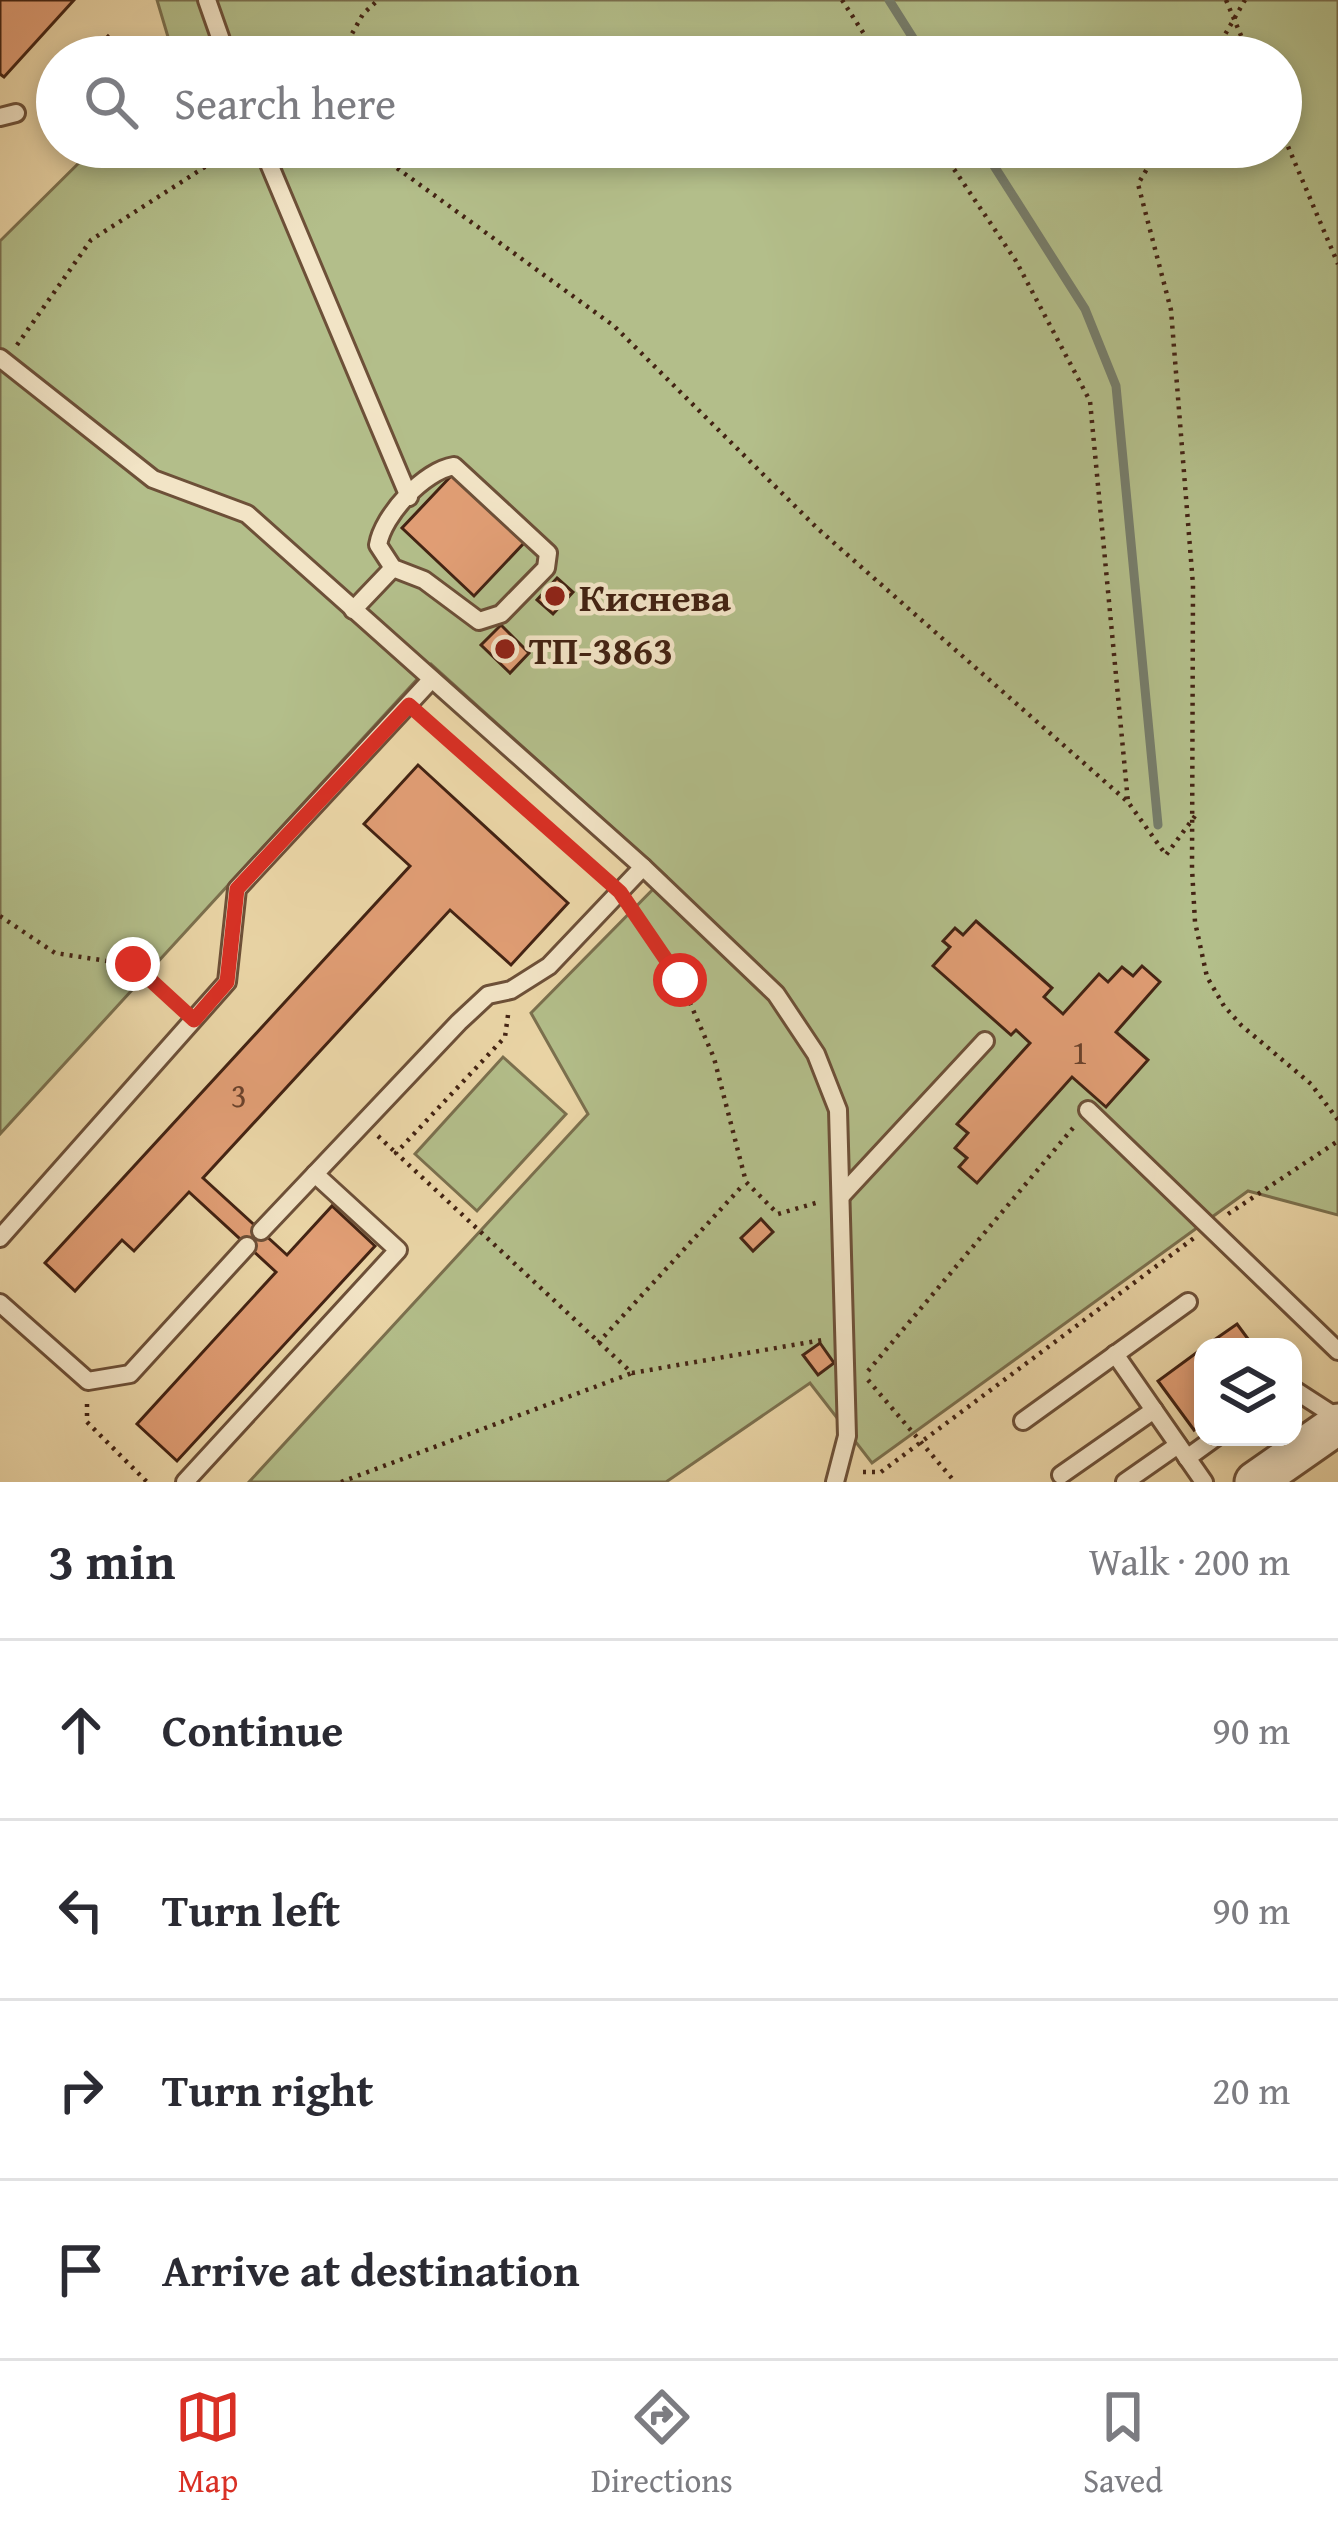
<!DOCTYPE html>
<meta charset="utf-8">
<style>
:root{--surface:#fff;--page:#f7f7f7;--text:#2b2b33;--muted:#7c7c81;--line:#e1e1e2;--accent:#d93025}
body{margin:0;font-family:"Gentium Book Plus",serif;background:var(--page);color:var(--text)}
.controls{position:absolute;right:36px;bottom:36px;display:grid;overflow:hidden;border-radius:24px;box-shadow:0 6px 18px #0003}
.controls button{width:108px;height:108px;display:grid;place-items:center;padding:0;border:0;border-bottom:3px solid var(--line);background:var(--surface);color:var(--text);font:60px sans-serif}
.stop{position:absolute;width:36px;height:36px;margin:-27px;border:9px solid #d93025;border-radius:50%;background:#fff}
.stop.end{background:#d93025;border-color:#fff;box-shadow:0 3px 12px #0008}
.list{margin:0;padding:0;list-style:none}
h2{display:flex;justify-content:space-between;align-items:center;height:156px;margin:0;padding:0 48px;font-size:51px}
h2 small{font-size:39px;font-weight:400;color:var(--muted)}
.list li{display:grid;grid-template-columns:78px 1fr auto;gap:36px;align-items:center;box-sizing:border-box;height:180px;padding:0 48px;border-top:3px solid var(--line)}
.list b{display:block;font-size:45px;white-space:nowrap}
.list em{font-size:39px;font-style:normal;color:var(--muted)}
.icon{flex:none;width:66px;height:66px;fill:none;stroke:currentColor;stroke-width:2;stroke-linecap:round;stroke-linejoin:round}
.map{position:relative;flex:none;width:1338px;height:1482px;overflow:hidden}
.search{position:absolute;background:var(--surface);box-shadow:0 6px 18px #0003;left:36px;right:36px;top:36px;height:132px;display:flex;align-items:center;gap:30px;box-sizing:border-box;padding:0 42px;border-radius:66px;color:var(--muted);font-size:45px}
.sheet{height:876px;background:var(--surface)}
nav{display:flex;justify-content:space-around;align-items:center;box-sizing:border-box;height:168px;border-top:3px solid var(--line);background:var(--surface);font-size:33px;color:var(--muted)}
nav a{display:grid;justify-items:center;gap:6px}
nav .on{color:var(--accent)}
.map>svg:first-child{display:block}
.green{fill:#b3be8a;stroke:#7b704e;stroke-width:3}
.lines{fill:none;stroke-linecap:round;stroke-linejoin:round}
.stream{stroke:#767d6b;stroke-width:9}
.building{fill:#e19e75;stroke:#432313;stroke-width:3}
.service-casing{stroke:#6d5038;stroke-width:22}
.tertiary-casing{stroke:#6d5038;stroke-width:45}
.path{stroke:#432313;stroke-width:4.5;stroke-dasharray:3 6;stroke-linecap:butt}
.service{stroke:#f2e4c6;stroke-width:16}
.tertiary{stroke:#f2e4c6;stroke-width:39}
.route{stroke:#d93025;stroke-width:15}
.poi-dot{fill:#8f2418;stroke:#f2e4c6;stroke-width:4.5}
.labels{text-anchor:middle;dominant-baseline:central;stroke-width:9;stroke-linejoin:round;paint-order:stroke}
.number-label{font-size:33px;fill:#6a422c}
.poi-label{font-size:39px;font-weight:bold;fill:#432313;stroke:#f2e4c6;text-anchor:start}
</style>
<div class="map">
<svg width="1338" height="1482" viewBox="0 0 1338 1482">
<rect width="100%" height="100%" fill="#ebd6a7"/>
<filter id="stains"><feTurbulence type="fractalNoise" baseFrequency=".00167" numOctaves="4"/><feColorMatrix values="0 0 0 0 .2 0 0 0 0 .09 0 0 0 0 .02 0 0 0 .5 -.17"/></filter>
<radialGradient id="worn" r=".72"><stop offset=".6" stop-color="#630" stop-opacity="0"/><stop offset="1" stop-color="#630" stop-opacity=".3"/></radialGradient>
<g class="green">
<path d="M 157,0 L 1338,0 L 1338,1215 L 1248,1191 L 872,1463 L 810,1383 L 666,1482 L 249,1482 L 588,1114 L 531,1013 L 666,876 L 431,664 L 0,1134 L 0,241 L 95,147 L 1281,147 L 1281,57 L 174,57 Z"/>
<path d="M 503,1057 L 566,1114 L 477,1211 L 415,1154 Z"/>
</g>
<g class="lines">
<g class="stream">
<path d="M 889,0 L 925,57"/>
<path d="M 982,147 L 1085,309 L 1116,386 L 1158,825"/>
</g>
</g>
<g class="building">
<path d="M 0,0 L 74,0 L 4,77 L 0,74 Z"/>
<path d="M 108,36 L 129,57 L 88,57 Z"/>
<path d="M 452,475 L 524,543 L 474,596 L 402,528 Z"/>
<path d="M 557,578 L 573,592 L 553,614 L 537,600 Z"/>
<path d="M 501,625 L 529,653 L 510,673 L 481,645 Z"/>
<path d="M 418,765 L 568,903 L 511,965 L 450,910 L 203,1178 L 287,1255 L 332,1206 L 375,1246 L 177,1461 L 137,1424 L 276,1272 L 189,1192 L 134,1251 L 122,1240 L 75,1291 L 45,1263 L 410,866 L 364,824 Z"/>
<path d="M 976,921 L 1052,988 L 1044,997 L 1063,1014 L 1099,974 L 1108,982 L 1122,967 L 1133,976 L 1142,966 L 1160,982 L 1116,1032 L 1148,1060 L 1106,1107 L 1072,1077 L 977,1183 L 959,1167 L 967,1158 L 955,1148 L 968,1133 L 957,1124 L 1030,1043 L 1016,1030 L 1011,1035 L 933,966 L 950,947 L 943,941 L 955,928 L 963,935 Z"/>
<path d="M 761,1219 L 773,1232 L 753,1251 L 741,1238 Z"/>
<path d="M 1237,1324 L 1254,1347 L 1204,1347 Z"/>
<path d="M 820,1343 L 834,1363 L 818,1375 L 803,1355 Z"/>
<path d="M 1203,1348 L 1203,1423 L 1194,1430 L 1158,1381 Z"/>
</g>
<g class="lines">
<g class="service-casing">
<g id="service">
<path d="M 207,0 L 227,57"/>
<path d="M 0,117 L 16,113"/>
<path d="M 262,147 L 409,497"/>
<path d="M 0,358 L 153,479 L 247,514 L 643,867 L 776,994 L 816,1054 L 838,1110 L 847,1436 L 835,1482"/>
<path d="M 454,466 L 548,553 L 546,568 L 501,614 L 479,621 L 424,580 L 393,568 L 378,545 C 383,515 424,471 454,466 Z"/>
<path d="M 353,610 L 393,568"/>
<path d="M 1088,1110 L 1338,1351"/>
<path d="M 841,1196 L 985,1041"/>
<path d="M 261,1231 L 459,1022 L 488,995 L 511,990 L 549,966 L 643,867"/>
<path d="M 0,1238 L 227,982 L 237,889 L 431,680"/>
<path d="M 0,1303 L 88,1381 L 130,1374 L 247,1246"/>
<path d="M 1115,1354 L 1204,1482"/>
<path d="M 1293,1389 L 1338,1418"/>
<path d="M 1023,1421 L 1188,1302"/>
<path d="M 1187,1458 L 1216,1437"/>
<path d="M 1061,1475 L 1154,1410"/>
<path d="M 185,1482 L 398,1250 L 315,1174"/>
<path d="M 1125,1482 L 1178,1445"/>
</g>
</g>
<g class="tertiary-casing">
<path id="tertiary" d="M 1255,1482 L 1338,1424"/>
</g>
<g class="path">
<path d="M 842,0 L 879,57"/>
<path d="M 1226,0 L 1250,57"/>
<path d="M 339,57 L 363,14 L 378,0"/>
<path d="M 1212,57 L 1245,0"/>
<path d="M 1281,130 L 1338,264"/>
<path d="M 368,147 L 614,326 L 817,528 L 1128,802 L 1166,855 L 1195,816"/>
<path d="M 939,147 L 1016,261 L 1090,401 L 1128,802"/>
<path d="M 1160,147 L 1138,184 L 1171,310 L 1193,585 L 1192,868 L 1195,922 L 1207,977 L 1224,1006 L 1241,1025 L 1311,1084 L 1338,1120"/>
<path d="M 17,345 L 91,240 L 236,147"/>
<path d="M 426,720 L 602,876"/>
<path d="M 633,911 L 680,980 L 714,1058 L 746,1182 L 778,1214 L 819,1202"/>
<path d="M 0,916 L 55,953 L 133,965 L 177,1005"/>
<path d="M 508,1015 L 505,1037 L 396,1153 L 632,1373 L 822,1340"/>
<path d="M 378,1136 L 396,1153"/>
<path d="M 1228,1214 L 1338,1141"/>
<path d="M 598,1343 L 744,1184"/>
<path d="M 868,1371 L 1073,1128"/>
<path d="M 868,1380 L 955,1482"/>
<path d="M 87,1404 L 87,1422 L 147,1482"/>
<path d="M 863,1472 L 881,1472 L 1194,1238"/>
<path d="M 341,1482 L 632,1373"/>
</g>
<use href="#service" class="service"/>
<use href="#tertiary" class="tertiary"/>
</g>
<g class="lines">
<path class="route" d="M 133,964 L 194,1020 L 227,982 L 237,889 L 409,705 L 620,892 L 680,980"/>
</g>
<g class="poi-dot">
<circle cx="555" cy="596" r="12"/>
<circle cx="505" cy="649" r="12"/>
</g>
<g class="labels">
<g class="number-label">
<text x="1080" y="1052">1</text>
<text x="239" y="1095">3</text>
</g>
<g class="poi-label">
<text x="579" y="596">Киснева</text>
<text x="529" y="649">ТП-3863</text>
</g>
</g>
<rect width="100%" height="100%" filter="url(#stains)"/>
<rect width="100%" height="100%" fill="url(#worn)"/>
</svg>
<div class="controls">
<button><svg class="icon" aria-label="layers" viewBox="0 0 24 24"><path d="M12 4l9 5-9 5-9-5zM3 14l9 5 9-5"/></svg></button>
</div>
<div class="stop" style="left:680px;top:980px"></div>
<div class="stop end" style="left:133px;top:964px"></div>
<div class="search"><svg class="icon" aria-label="search" viewBox="0 0 24 24"><circle cx="10" cy="10" r="6"/><path d="M15 15l6 6"/></svg>Search here</div>
</div>
<section class="sheet">
<h2>3 min<small>Walk · 200 m</small></h2>
<ul class="list">
<li><svg class="icon" aria-label="ahead" viewBox="0 0 24 24"><path d="M12 20V5M6 11l6-6 6 6"/></svg><div><b>Continue</b></div><em>90 m</em></li>
<li><svg class="icon" aria-label="left" viewBox="0 0 24 24"><path d="M17 20v-9H6M10 6l-5 5 5 5"/></svg><div><b>Turn left</b></div><em>90 m</em></li>
<li><svg class="icon" aria-label="right" viewBox="0 0 24 24"><path d="M7 20v-9h11M14 6l5 5-5 5"/></svg><div><b>Turn right</b></div><em>20 m</em></li>
<li><svg class="icon" aria-label="arrive" viewBox="0 0 24 24"><path d="M6 21V4h12l-3 4 3 4H6"/></svg><div><b>Arrive at destination</b></div></li>
</ul>
</section>
<nav>
<a class="on"><svg class="icon" aria-label="map" viewBox="0 0 24 24"><path d="M3 6l6-2 6 2 6-2v14l-6 2-6-2-6 2zM9 4v14M15 6v14"/></svg>Map</a>
<a><svg class="icon" aria-label="directions" viewBox="0 0 24 24"><path d="M12 3l9 9-9 9-9-9zM9 14v-3h6M13 9l2 2-2 2"/></svg>Directions</a>
<a><svg class="icon" aria-label="saved" viewBox="0 0 24 24"><path d="M7 4h10v16l-5-4-5 4z"/></svg>Saved</a>
</nav>
